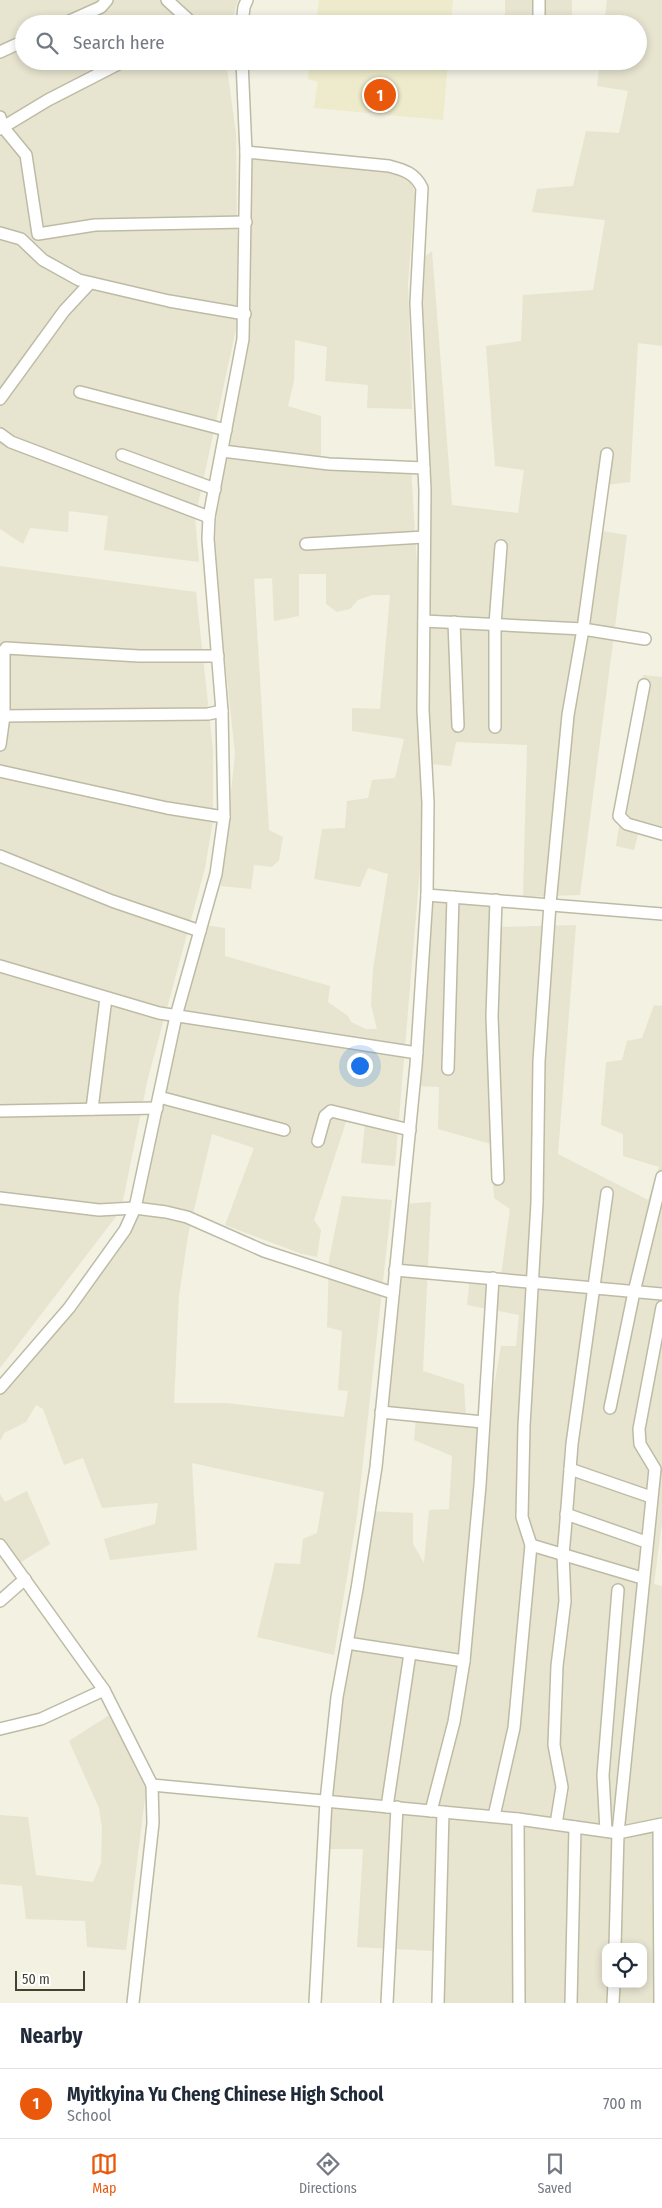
<!DOCTYPE html>
<style>
:root{--surface:#fff;--page:#f6f6f7;--text:#1f2937;--muted:#747a83;--line:#e0e1e3;--accent:#ea580c}
body{margin:0;font-family:"Fira Sans Condensed",sans-serif;background:var(--page);color:var(--text)}
.controls{position:absolute;right:15px;bottom:15px;display:grid;overflow:hidden;border-radius:10px;box-shadow:0 2px 8px #0003}
.controls button{width:45px;height:45px;display:grid;place-items:center;padding:0;border:0;border-bottom:1px solid var(--line);background:var(--surface);color:var(--text);font:25px sans-serif}
.scale{position:absolute;left:15px;bottom:12px;width:70px;box-sizing:border-box;padding-left:5px;border:2px solid #444132;border-top:0;font-size:14px;line-height:18px;white-space:nowrap;color:#444132;-webkit-text-stroke:4px #fff;paint-order:stroke}
.you{position:absolute;left:359px;top:1065px;width:18px;height:18px;margin:-12px;border:4px solid #fff;border-radius:50%;background:#1a73e8;box-shadow:0 0 0 8px #1a73e833}
.badge{display:grid;place-items:center;width:32px;height:32px;border-radius:50%;background:var(--accent);color:#fff;font-size:16px;font-weight:700}
.pin{position:absolute;translate:-50% -50%;border:2px solid #fff;box-shadow:0 1px 5px #0006}
.list{margin:0;padding:0;list-style:none}
h2{display:flex;justify-content:space-between;align-items:center;height:65px;margin:0;padding:0 20px;font-size:21px}
h2 small{font-size:16px;font-weight:400;color:var(--muted)}
.list li{display:grid;grid-template-columns:32px 1fr auto;gap:15px;align-items:center;box-sizing:border-box;height:70px;padding:0 20px;border-top:1px solid var(--line)}
.list b{display:block;font-size:19px;white-space:nowrap}
.list p{margin:0;font-size:16px;white-space:nowrap;color:var(--muted)}
.list em{font-size:16px;font-style:normal;color:var(--muted)}
.icon{flex:none;width:28px;height:28px;fill:none;stroke:currentColor;stroke-width:2;stroke-linecap:round;stroke-linejoin:round}
.map{position:relative;flex:none;width:662px;height:2003px;overflow:hidden}
.search{position:absolute;background:var(--surface);box-shadow:0 2px 8px #0003;left:15px;right:15px;top:15px;height:55px;display:flex;align-items:center;gap:12px;box-sizing:border-box;padding:0 18px;border-radius:28px;color:var(--muted);font-size:19px}
.sheet{height:135px;background:var(--surface)}
nav{display:flex;justify-content:space-around;align-items:center;box-sizing:border-box;height:70px;border-top:1px solid var(--line);background:var(--surface);font-size:14px;color:var(--muted)}
nav a{display:grid;justify-items:center;gap:2px}
nav .on{color:var(--accent)}
.map>svg:first-child{display:block}
.residential{fill:#e7e5d0;fill-rule:evenodd}
.education{fill:#edebcb}
.lines{fill:none;stroke-linecap:round;stroke-linejoin:round}
.minor-casing{stroke:#bebba5;stroke-width:14}
.minor{stroke:#fff;stroke-width:11}
</style>
<div class="map">
<svg width="662" height="2003" viewBox="0 0 662 2003">
<rect width="100%" height="100%" fill="#f2f1e2"/>
<g class="residential">
<path d="M 0,0 L 238,0 L 231,24 L 24,24 L 24,61 L 226,61 L 236,133 L 238,320 L 195,518 L 199,562 L 104,550 L 108,516 L 69,511 L 68,532 L 30,528 L 23,544 L 0,529 Z"/>
<path d="M 505,0 L 572,0 L 572,17 L 505,18 Z"/>
<path d="M 607,0 L 662,0 L 662,346 L 638,343 L 630,482 L 607,485 L 602,531 L 627,535 L 580,895 L 523,897 L 527,745 L 456,742 L 451,766 L 431,764 L 423,436 L 421,260 L 432,251 L 452,505 L 518,513 L 524,470 L 495,466 L 486,346 L 521,341 L 523,295 L 593,290 L 605,220 L 532,212 L 537,189 L 573,186 L 586,131 L 619,133 L 628,91 L 597,86 L 600,61 L 638,61 L 638,24 L 604,24 Z"/>
<path d="M 250,151 L 385,163 L 410,179 L 415,193 L 408,284 L 412,409 L 367,408 L 368,385 L 325,381 L 327,347 L 295,340 L 294,381 L 288,406 L 321,416 L 321,457 L 411,467 L 420,614 L 419,733 L 422,844 L 395,1166 L 361,1163 L 365,1124 L 346,1122 L 314,1220 L 321,1230 L 317,1257 L 302,1254 L 225,1225 L 254,1148 L 212,1134 L 188,1235 L 179,1296 L 174,1403 L 226,1403 L 344,1417 L 348,1391 L 338,1390 L 342,1331 L 327,1327 L 329,1260 L 342,1196 L 392,1200 L 357,1516 L 334,1655 L 257,1637 L 275,1563 L 300,1564 L 303,1539 L 317,1533 L 324,1492 L 192,1463 L 197,1550 L 110,1560 L 104,1539 L 155,1524 L 158,1503 L 102,1508 L 83,1458 L 64,1465 L 43,1409 L 36,1405 L 26,1422 L 4,1433 L 0,1441 L 0,1383 L 132,1225 L 175,1035 L 205,925 L 225,928 L 225,956 L 330,986 L 328,1002 L 348,1016 L 351,1022 L 366,1029 L 377,1029 L 371,1005 L 373,969 L 388,874 L 368,868 L 360,887 L 314,879 L 322,829 L 345,828 L 347,801 L 368,798 L 372,780 L 395,778 L 404,739 L 352,731 L 352,708 L 380,709 L 390,595 L 372,595 L 358,600 L 350,609 L 337,612 L 326,604 L 326,574 L 299,574 L 299,616 L 274,621 L 272,578 L 254,579 L 269,830 L 283,837 L 279,860 L 272,867 L 254,865 L 251,889 L 221,886 L 235,754 L 214,558 L 217,503 L 247,337 L 251,296 Z"/>
<path d="M 0,566 L 196,592 L 213,750 L 213,821 L 205,868 L 148,1078 L 121,1210 L 0,1368 Z"/>
<path d="M 643,675 L 662,677 L 662,832 L 640,827 L 634,850 L 616,846 Z"/>
<path d="M 430,897 L 495,907 L 497,927 L 576,925 L 558,1154 L 648,1200 L 659,1167 L 623,1156 L 623,1134 L 601,1125 L 606,1062 L 622,1060 L 627,1041 L 642,1038 L 654,1005 L 662,1006 L 662,1522 L 654,1584 L 662,1586 L 662,2003 L 432,2003 L 434,1951 L 357,1947 L 363,1849 L 328,1849 L 332,1753 L 369,1511 L 413,1513 L 413,1544 L 424,1563 L 429,1510 L 449,1509 L 452,1456 L 414,1440 L 416,1416 L 384,1409 L 403,1204 L 431,1202 L 423,1371 L 464,1384 L 466,1418 L 488,1419 L 501,1346 L 516,1346 L 519,1315 L 467,1305 L 470,1277 L 501,1276 L 510,1209 L 494,1198 L 491,1144 L 438,1129 L 439,1087 L 415,1086 ZM 606,1947 L 643,1947 L 643,1984 L 606,1984 Z"/>
<path d="M 27,1491 L 50,1544 L 18,1564 L 0,1539 L 0,1494 L 5,1502 Z"/>
<path d="M 111,1714 L 140,1769 L 146,1790 L 126,1950 L 87,1947 L 85,1921 L 26,1919 L 22,1886 L 0,1884 L 0,1815 L 28,1817 L 36,1875 L 93,1882 L 101,1863 L 102,1828 L 99,1808 L 69,1741 Z"/>
</g>
<g class="education">
<path d="M 319,0 L 453,0 L 451,24 L 316,24 Z"/>
<path d="M 310,61 L 448,61 L 443,120 L 314,108 L 318,82 L 308,79 Z"/>
</g>
<g class="lines">
<g class="minor-casing">
<g id="minor">
<path d="M 167,0 L 191,22"/>
<path d="M 539,0 L 539,22"/>
<path d="M 63,24 L 101,7 L 107,0"/>
<path d="M 242,24 L 244,7 L 247,0"/>
<path d="M 0,52 L 24,41"/>
<path d="M 0,117 L 3,127 L 26,155 L 38,234 L 95,225 L 246,222"/>
<path d="M 0,129 L 48,100 L 124,61"/>
<path d="M 246,152 L 389,166 C 404,170 415,173 422,188 L 416,303 L 425,490 L 423,710 L 428,803 L 427,895 L 416,1065 L 376,1467 L 357,1589 L 337,1697 L 326,1801 L 315,2003"/>
<path d="M 0,233 L 21,239 L 43,260 L 79,280 L 169,301 L 245,314"/>
<path d="M 80,392 L 226,430"/>
<path d="M 0,399 L 64,311 L 90,283"/>
<path d="M 0,434 L 11,442 L 209,517"/>
<path d="M 222,451 L 329,464 L 424,468"/>
<path d="M 122,455 L 215,489"/>
<path d="M 306,544 L 424,537"/>
<path d="M 424,621 L 583,629 L 645,639"/>
<path d="M 454,622 L 458,726"/>
<path d="M 644,685 L 619,816 L 627,824 L 662,834"/>
<path d="M 0,716 L 208,714 L 222,711"/>
<path d="M 495,727 L 495,624 L 501,546"/>
<path d="M 0,745 L 4,716 L 4,651 L 6,648 L 139,656 L 218,656"/>
<path d="M 0,771 L 167,808 L 224,817"/>
<path d="M 0,856 L 112,901 L 200,931"/>
<path d="M 427,895 L 662,914"/>
<path d="M 496,900 L 492,1016 L 498,1179"/>
<path d="M 0,966 L 159,1013 L 417,1053"/>
<path d="M 448,1069 L 453,897"/>
<path d="M 159,1097 L 284,1130"/>
<path d="M 92,1109 L 106,998"/>
<path d="M 0,1111 L 157,1108"/>
<path d="M 318,1141 L 325,1116 L 331,1111 L 410,1130"/>
<path d="M 0,1198 L 99,1210 L 135,1208 L 166,1212 L 187,1217 L 264,1251 L 393,1293"/>
<path d="M 395,1270 L 662,1294"/>
<path d="M 0,1388 L 69,1308 L 125,1230 L 135,1208 L 176,1016 L 216,874 L 224,817 L 222,711 L 208,539 L 209,517 L 243,339 L 246,152 L 242,61"/>
<path d="M 610,1408 L 634,1292 L 662,1177"/>
<path d="M 381,1412 L 483,1422"/>
<path d="M 570,1469 L 651,1497"/>
<path d="M 566,1514 L 646,1542"/>
<path d="M 0,1545 L 104,1690 L 152,1785 L 153,1823 L 133,2003"/>
<path d="M 531,1545 L 642,1578"/>
<path d="M 0,1601 L 25,1579"/>
<path d="M 347,1643 L 464,1661"/>
<path d="M 0,1729 L 41,1719 L 104,1690"/>
<path d="M 152,1785 L 518,1819 L 618,1833 L 662,1824"/>
<path d="M 387,1807 L 410,1653"/>
<path d="M 431,1811 L 454,1722 L 464,1661 L 480,1485 L 493,1278"/>
<path d="M 494,1816 L 514,1728 L 531,1545 L 522,1517 L 524,1426 L 537,1203 L 539,1061 L 550,904 L 568,715 L 583,629 L 607,454"/>
<path d="M 518,1819 L 519,2003"/>
<path d="M 556,1824 L 562,1787 L 554,1745 L 557,1666 L 565,1601 L 563,1554 L 565,1533 L 572,1444 L 607,1193"/>
<path d="M 659,1825 L 660,2003"/>
<path d="M 606,1831 L 603,1775 L 618,1590"/>
<path d="M 615,1947 L 618,1833 L 655,1469 L 640,1444 L 639,1429 L 662,1307"/>
<path d="M 387,2003 L 397,1807"/>
<path d="M 438,2003 L 443,1812"/>
<path d="M 571,2003 L 575,1827"/>
<path d="M 613,2003 L 614,1984"/>
</g>
</g>
<use href="#minor" class="minor"/>
</g>
</svg>
<div class="controls">
<button><svg class="icon" aria-label="locate" viewBox="0 0 24 24"><circle cx="12" cy="12" r="6"/><path d="M12 2v4M12 18v4M2 12h4M18 12h4"/></svg></button>
</div>
<div class="scale">50 m</div>
<div class="you"></div>
<div class="pin badge" style="left:380px;top:95px">1</div>
<div class="search"><svg class="icon" aria-label="search" viewBox="0 0 24 24"><circle cx="10" cy="10" r="6"/><path d="M15 15l6 6"/></svg>Search here</div>
</div>
<section class="sheet">
<h2>Nearby<small></small></h2>
<ul class="list">
<li><span class="badge">1</span><div><b>Myitkyina Yu Cheng Chinese High School</b><p>School</p></div><em>700 m</em></li>
</ul>
</section>
<nav>
<a class="on"><svg class="icon" aria-label="map" viewBox="0 0 24 24"><path d="M3 6l6-2 6 2 6-2v14l-6 2-6-2-6 2zM9 4v14M15 6v14"/></svg>Map</a>
<a><svg class="icon" aria-label="directions" viewBox="0 0 24 24"><path d="M12 3l9 9-9 9-9-9zM9 14v-3h6M13 9l2 2-2 2"/></svg>Directions</a>
<a><svg class="icon" aria-label="saved" viewBox="0 0 24 24"><path d="M7 4h10v16l-5-4-5 4z"/></svg>Saved</a>
</nav>
